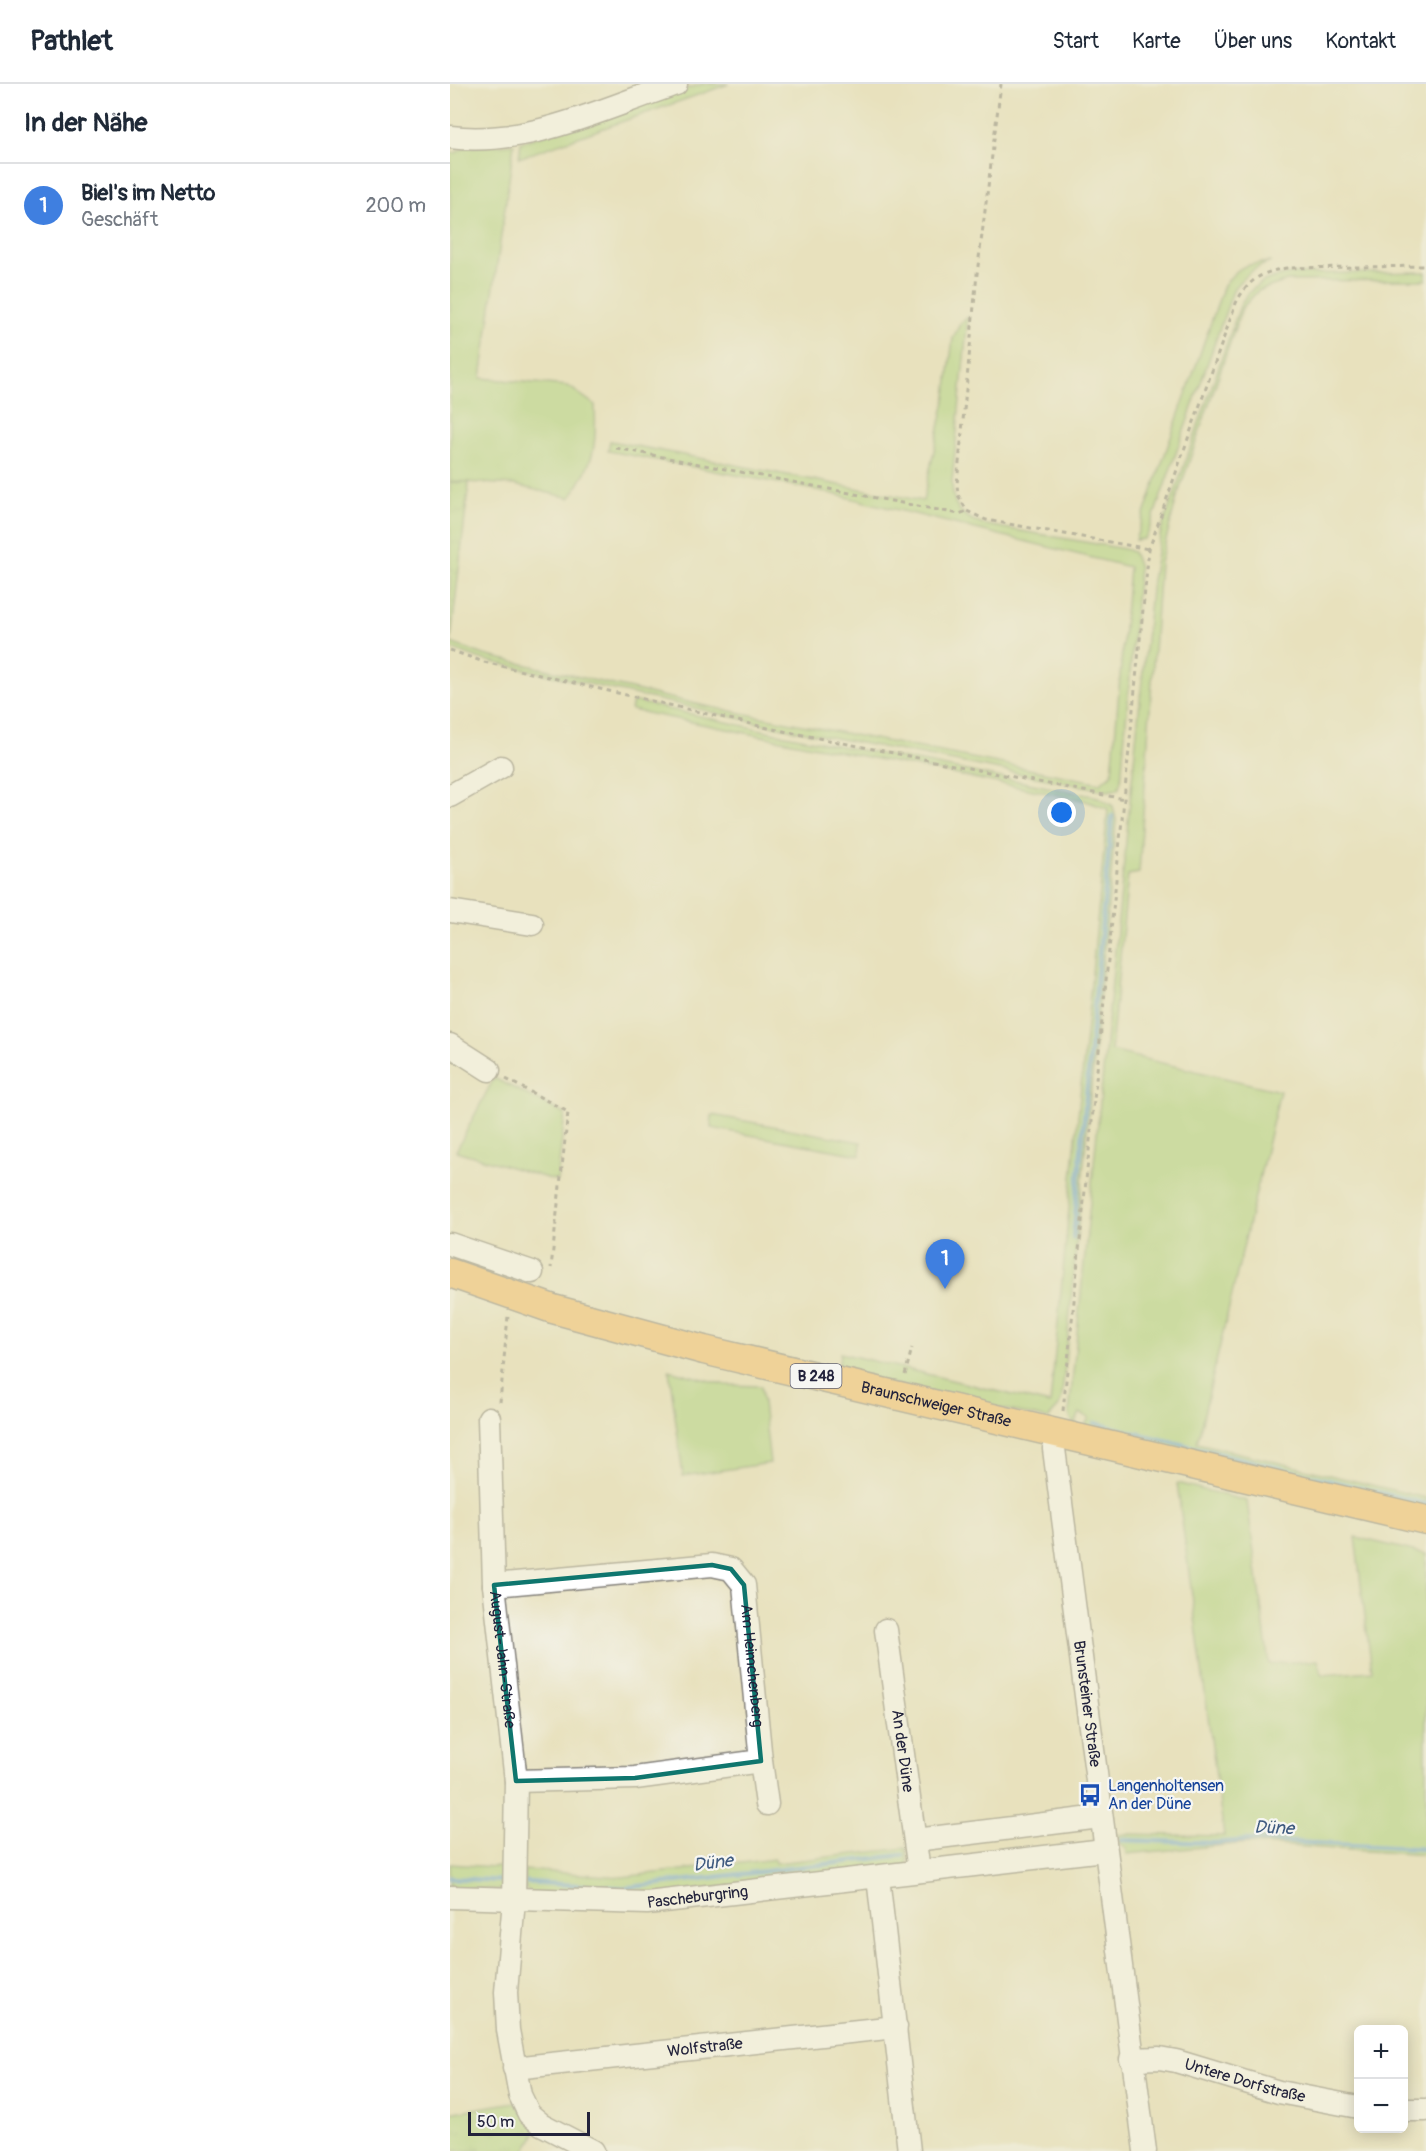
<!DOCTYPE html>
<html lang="de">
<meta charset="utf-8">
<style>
:root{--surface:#fff;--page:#f2f2f3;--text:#1f2937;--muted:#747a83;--line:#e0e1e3;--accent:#1f6fb2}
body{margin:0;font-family:Pangolin,sans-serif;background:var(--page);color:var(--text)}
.controls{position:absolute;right:18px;bottom:18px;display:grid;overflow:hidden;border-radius:9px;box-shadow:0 3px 15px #0003}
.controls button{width:54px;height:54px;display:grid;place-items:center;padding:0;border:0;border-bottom:2px solid var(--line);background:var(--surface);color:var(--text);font:30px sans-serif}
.scale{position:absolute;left:18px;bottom:15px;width:122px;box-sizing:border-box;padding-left:6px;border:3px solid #22223b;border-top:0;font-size:16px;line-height:21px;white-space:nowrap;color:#22223b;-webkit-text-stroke:4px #f6f6f2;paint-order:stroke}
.you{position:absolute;left:612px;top:729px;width:21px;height:21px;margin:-15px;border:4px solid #fff;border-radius:50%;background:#1a73e8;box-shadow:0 0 0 9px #1a73e833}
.badge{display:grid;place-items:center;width:39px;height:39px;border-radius:50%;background:var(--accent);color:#fff;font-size:20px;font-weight:700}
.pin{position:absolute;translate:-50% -50px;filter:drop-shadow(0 2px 3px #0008)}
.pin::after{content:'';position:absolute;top:32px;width:21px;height:18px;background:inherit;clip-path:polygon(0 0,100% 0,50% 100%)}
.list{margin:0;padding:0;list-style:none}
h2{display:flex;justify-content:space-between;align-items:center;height:78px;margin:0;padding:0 24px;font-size:26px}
h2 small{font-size:20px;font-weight:400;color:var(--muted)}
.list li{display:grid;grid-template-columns:39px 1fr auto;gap:18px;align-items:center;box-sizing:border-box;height:84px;padding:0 24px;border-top:2px solid var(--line)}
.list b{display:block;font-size:22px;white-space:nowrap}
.list p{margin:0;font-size:20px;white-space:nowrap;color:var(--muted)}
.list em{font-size:20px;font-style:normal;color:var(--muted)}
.map{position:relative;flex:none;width:976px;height:2067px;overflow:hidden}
header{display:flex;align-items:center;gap:36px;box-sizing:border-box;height:84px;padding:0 30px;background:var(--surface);border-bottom:2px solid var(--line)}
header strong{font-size:28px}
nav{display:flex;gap:33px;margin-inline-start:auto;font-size:21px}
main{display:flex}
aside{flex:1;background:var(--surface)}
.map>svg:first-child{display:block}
.grass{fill:#abd37e;stroke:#667a5c;stroke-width:1.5}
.park{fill:url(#park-tufts);stroke:#667a5c;stroke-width:1.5}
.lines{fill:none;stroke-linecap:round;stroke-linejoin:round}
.stream{stroke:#609fd2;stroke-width:4.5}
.minor-casing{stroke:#85827c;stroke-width:25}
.major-casing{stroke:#85827c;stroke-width:31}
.path{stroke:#85827c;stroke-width:3;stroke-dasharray:4.5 4.5;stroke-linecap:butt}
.minor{stroke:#fff;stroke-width:22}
.major{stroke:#f9bf6c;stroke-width:28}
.marked{fill:none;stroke:#0f766e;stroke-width:4.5;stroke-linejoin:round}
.labels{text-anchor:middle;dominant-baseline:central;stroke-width:4.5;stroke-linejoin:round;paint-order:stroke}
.shield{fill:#f6f6f2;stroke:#626272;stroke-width:1.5}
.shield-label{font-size:15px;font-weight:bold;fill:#22223b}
.street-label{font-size:16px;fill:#22223b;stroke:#f6f6f2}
.transit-label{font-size:16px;fill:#164399;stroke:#f6f6f2;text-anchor:start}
.water-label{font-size:18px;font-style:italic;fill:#3e5a7f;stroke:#f6f6f2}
</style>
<header>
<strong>Pathlet</strong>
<nav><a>Start</a><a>Karte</a><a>Über uns</a><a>Kontakt</a></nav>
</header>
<main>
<aside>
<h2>In der Nähe<small></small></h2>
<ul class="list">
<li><span class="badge" style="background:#3f7fe0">1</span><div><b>Biel's im Netto</b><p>Geschäft</p></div><em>200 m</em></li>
</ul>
</aside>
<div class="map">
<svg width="976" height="2067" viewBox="0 0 976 2067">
<defs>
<pattern id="park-tufts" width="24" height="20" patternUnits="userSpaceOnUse" patternTransform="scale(1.5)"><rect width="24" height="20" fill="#abd37e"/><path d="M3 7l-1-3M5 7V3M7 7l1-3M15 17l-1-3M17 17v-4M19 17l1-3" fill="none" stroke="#93b56e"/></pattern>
</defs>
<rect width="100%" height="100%" fill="#f6f6f2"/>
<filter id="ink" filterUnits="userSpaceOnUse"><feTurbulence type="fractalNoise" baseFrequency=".0167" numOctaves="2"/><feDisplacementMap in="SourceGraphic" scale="12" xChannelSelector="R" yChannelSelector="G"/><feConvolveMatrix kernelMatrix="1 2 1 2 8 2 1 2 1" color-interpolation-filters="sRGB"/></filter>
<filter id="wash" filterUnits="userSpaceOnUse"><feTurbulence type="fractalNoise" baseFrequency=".008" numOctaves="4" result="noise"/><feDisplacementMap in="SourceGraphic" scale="24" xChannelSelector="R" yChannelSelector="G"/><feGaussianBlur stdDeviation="1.35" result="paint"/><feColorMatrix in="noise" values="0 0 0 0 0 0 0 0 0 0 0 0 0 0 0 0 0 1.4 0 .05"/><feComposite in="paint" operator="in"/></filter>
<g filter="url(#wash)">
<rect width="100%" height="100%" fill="#e8e1bd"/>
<g class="grass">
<path d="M 252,0 L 279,0 L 69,74 L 71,58 Z"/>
<path d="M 64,60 L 31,294 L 118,302 L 145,321 C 147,365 144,377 120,414 L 64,401 L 0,397 L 0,69 L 5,69 L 16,63 Z"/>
<path d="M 821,178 C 805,183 795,191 784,204 L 698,449 L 694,455 L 685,456 L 774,201 C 790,180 796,180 821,178 Z"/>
<path d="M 976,188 L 976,196 L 837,197 L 808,207 L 792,224 L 727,413 L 710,479 L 689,789 L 678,791 L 661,967 L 830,1007 L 747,1359 L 976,1414 L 976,1426 L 637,1347 L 635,1341 L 639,1334 L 630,1329 L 624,1342 L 619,1330 L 702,496 L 711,447 L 791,219 C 804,199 818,193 841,190 Z"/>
<path d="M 518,233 L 502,398 C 502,421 509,431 531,440 L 675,465 L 683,468 L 689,483 L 671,697 L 668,705 L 658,707 L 318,641 L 34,576 L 0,564 L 1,559 L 34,571 L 255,622 L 650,699 L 662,690 L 679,483 L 371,407 L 158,367 L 160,357 L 473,417 L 496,312 L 503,254 L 510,240 Z"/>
<path d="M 183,617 L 330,650 L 648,713 L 663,722 L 666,736 L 612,1313 L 608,1324 L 598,1335 L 388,1288 L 390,1269 L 600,1320 L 658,725 L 633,716 L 181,626 Z"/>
<path d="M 44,994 L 115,1030 L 107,1097 L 6,1067 Z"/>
<path d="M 262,1031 L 411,1058 L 410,1071 L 261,1044 Z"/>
<path d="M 219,1286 L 276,1301 L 311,1302 L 320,1379 L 233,1392 Z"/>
<path d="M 727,1399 L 797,1417 L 819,1580 L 868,1576 L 872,1591 L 922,1587 L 905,1453 L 976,1470 L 976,1771 L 797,1759 L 677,1770 L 676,1764 L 669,1759 L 668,1751 L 676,1750 L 774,1752 Z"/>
<path d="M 456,1764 L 458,1782 L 216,1810 L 81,1810 L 75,1804 L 74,1786 L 172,1793 L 325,1775 L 326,1779 Z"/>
<path d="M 0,1780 L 58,1784 L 58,1795 L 52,1806 L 0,1803 Z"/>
</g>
<g class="park">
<path d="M 0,398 L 19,398 L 0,564 Z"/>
<path d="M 65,2018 L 87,2047 L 75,2067 L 0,2067 L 0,2029 Z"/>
</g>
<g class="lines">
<g class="stream">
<path d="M 623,1154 L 662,732"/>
<path d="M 644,1339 L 976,1420"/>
<path d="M 671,1756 L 765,1759 L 801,1756 L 976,1765"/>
<path d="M 0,1794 L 54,1797"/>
<path d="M 76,1798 L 173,1804 L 453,1771"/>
</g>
</g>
</g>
<g filter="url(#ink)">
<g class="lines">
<g class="minor-casing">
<g id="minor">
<path d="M 0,53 C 78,63 154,24 226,0"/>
<path d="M 0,712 L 51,683"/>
<path d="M 0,827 L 82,840"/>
<path d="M 0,961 L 39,986"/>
<path d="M 0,1160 L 82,1188"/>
<path id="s1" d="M 39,1334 L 44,1501 L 66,1697 L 64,1816 L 56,1908 L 58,1946 L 70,2011 L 79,2030 L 91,2040 L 143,2067"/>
<path id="s2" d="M 606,1350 L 604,1365 L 695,2067"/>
<path id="s3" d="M 44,1501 L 262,1481 L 281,1485 L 294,1501 L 311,1677 L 185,1694 L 66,1697"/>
<path id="s4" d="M 436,1546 L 469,1787"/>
<path d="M 311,1677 L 317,1720"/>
<path d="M 465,1756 L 650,1733"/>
<path d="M 428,1793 L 459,2067"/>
<path id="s5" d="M 0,1813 L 197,1819 L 654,1766"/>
<path id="s6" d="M 681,1975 L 709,1974 L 726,1977 L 829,2008 L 908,2023"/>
<path id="s7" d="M 64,1984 L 446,1943"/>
<path d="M 954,2026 L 976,2026"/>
</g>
</g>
<g class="major-casing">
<g id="major">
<path id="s8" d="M 0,1189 L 103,1225 L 254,1266 L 976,1436"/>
</g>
</g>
<g class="path">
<path d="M 551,0 L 527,190 L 507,400 L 508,411 L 517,427 L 536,436 L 699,465"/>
<path d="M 166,364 L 509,430 L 517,427"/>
<path d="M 0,566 L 34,578 L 318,644 L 674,715"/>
<path d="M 56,995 L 118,1028 L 101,1184"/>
<path d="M 455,1291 L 462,1264"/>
<path d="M 50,1318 L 58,1232"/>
<path d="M 613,1327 L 699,465 L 786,219 C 798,196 811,188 837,184 L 976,182"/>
</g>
<use href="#minor" class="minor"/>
<use href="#major" class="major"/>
</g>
</g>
<path d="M0 0H976V2067H0ZM 262,1481 L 281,1485 L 294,1501 L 311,1677 L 185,1694 L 66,1697 L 44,1501 Z" fill="#e8e1bd" fill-opacity=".55" fill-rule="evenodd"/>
<path class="marked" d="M 262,1481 L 281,1485 L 294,1501 L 311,1677 L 185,1694 L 66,1697 L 44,1501 Z"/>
<defs>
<g id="bus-bare" transform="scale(1.8)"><path d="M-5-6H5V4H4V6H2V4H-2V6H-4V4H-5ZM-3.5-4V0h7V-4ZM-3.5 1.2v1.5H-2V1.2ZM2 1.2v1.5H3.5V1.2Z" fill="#1a4fb4" stroke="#f6f6f2" stroke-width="2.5" paint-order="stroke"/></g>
</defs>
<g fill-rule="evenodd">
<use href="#bus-bare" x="640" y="1711"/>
</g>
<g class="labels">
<rect class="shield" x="340.5" y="1280" width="51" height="24" rx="4.5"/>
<g class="shield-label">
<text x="366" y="1292">B 248</text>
</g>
<g class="street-label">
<text stroke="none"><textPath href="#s8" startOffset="504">Braunschweiger Straße</textPath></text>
<text stroke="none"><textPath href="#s1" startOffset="242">August-Jahn-Straße</textPath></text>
<text stroke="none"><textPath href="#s3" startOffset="340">Am Heimchenberg</textPath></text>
<text stroke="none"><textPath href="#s2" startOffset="272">Brunsteiner Straße</textPath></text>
<text stroke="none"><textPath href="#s4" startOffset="122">An der Düne</textPath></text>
<text stroke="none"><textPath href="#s5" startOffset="248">Pascheburgring</textPath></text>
<text stroke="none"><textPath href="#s7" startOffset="192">Wolfstraße</textPath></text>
<text stroke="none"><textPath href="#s6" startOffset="117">Untere Dorfstraße</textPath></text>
</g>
<g class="transit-label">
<text x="658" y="1702">Langenholtensen<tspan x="658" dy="18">An der Düne</tspan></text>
</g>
<g class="water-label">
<text transform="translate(824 1744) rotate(2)">Düne</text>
<text transform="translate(263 1779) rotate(-7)">Düne</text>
</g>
</g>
</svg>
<div class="controls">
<button>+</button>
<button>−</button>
</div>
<div class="scale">50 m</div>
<div class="you"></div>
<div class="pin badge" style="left:495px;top:1205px;background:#3f7fe0">1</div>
</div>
</main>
